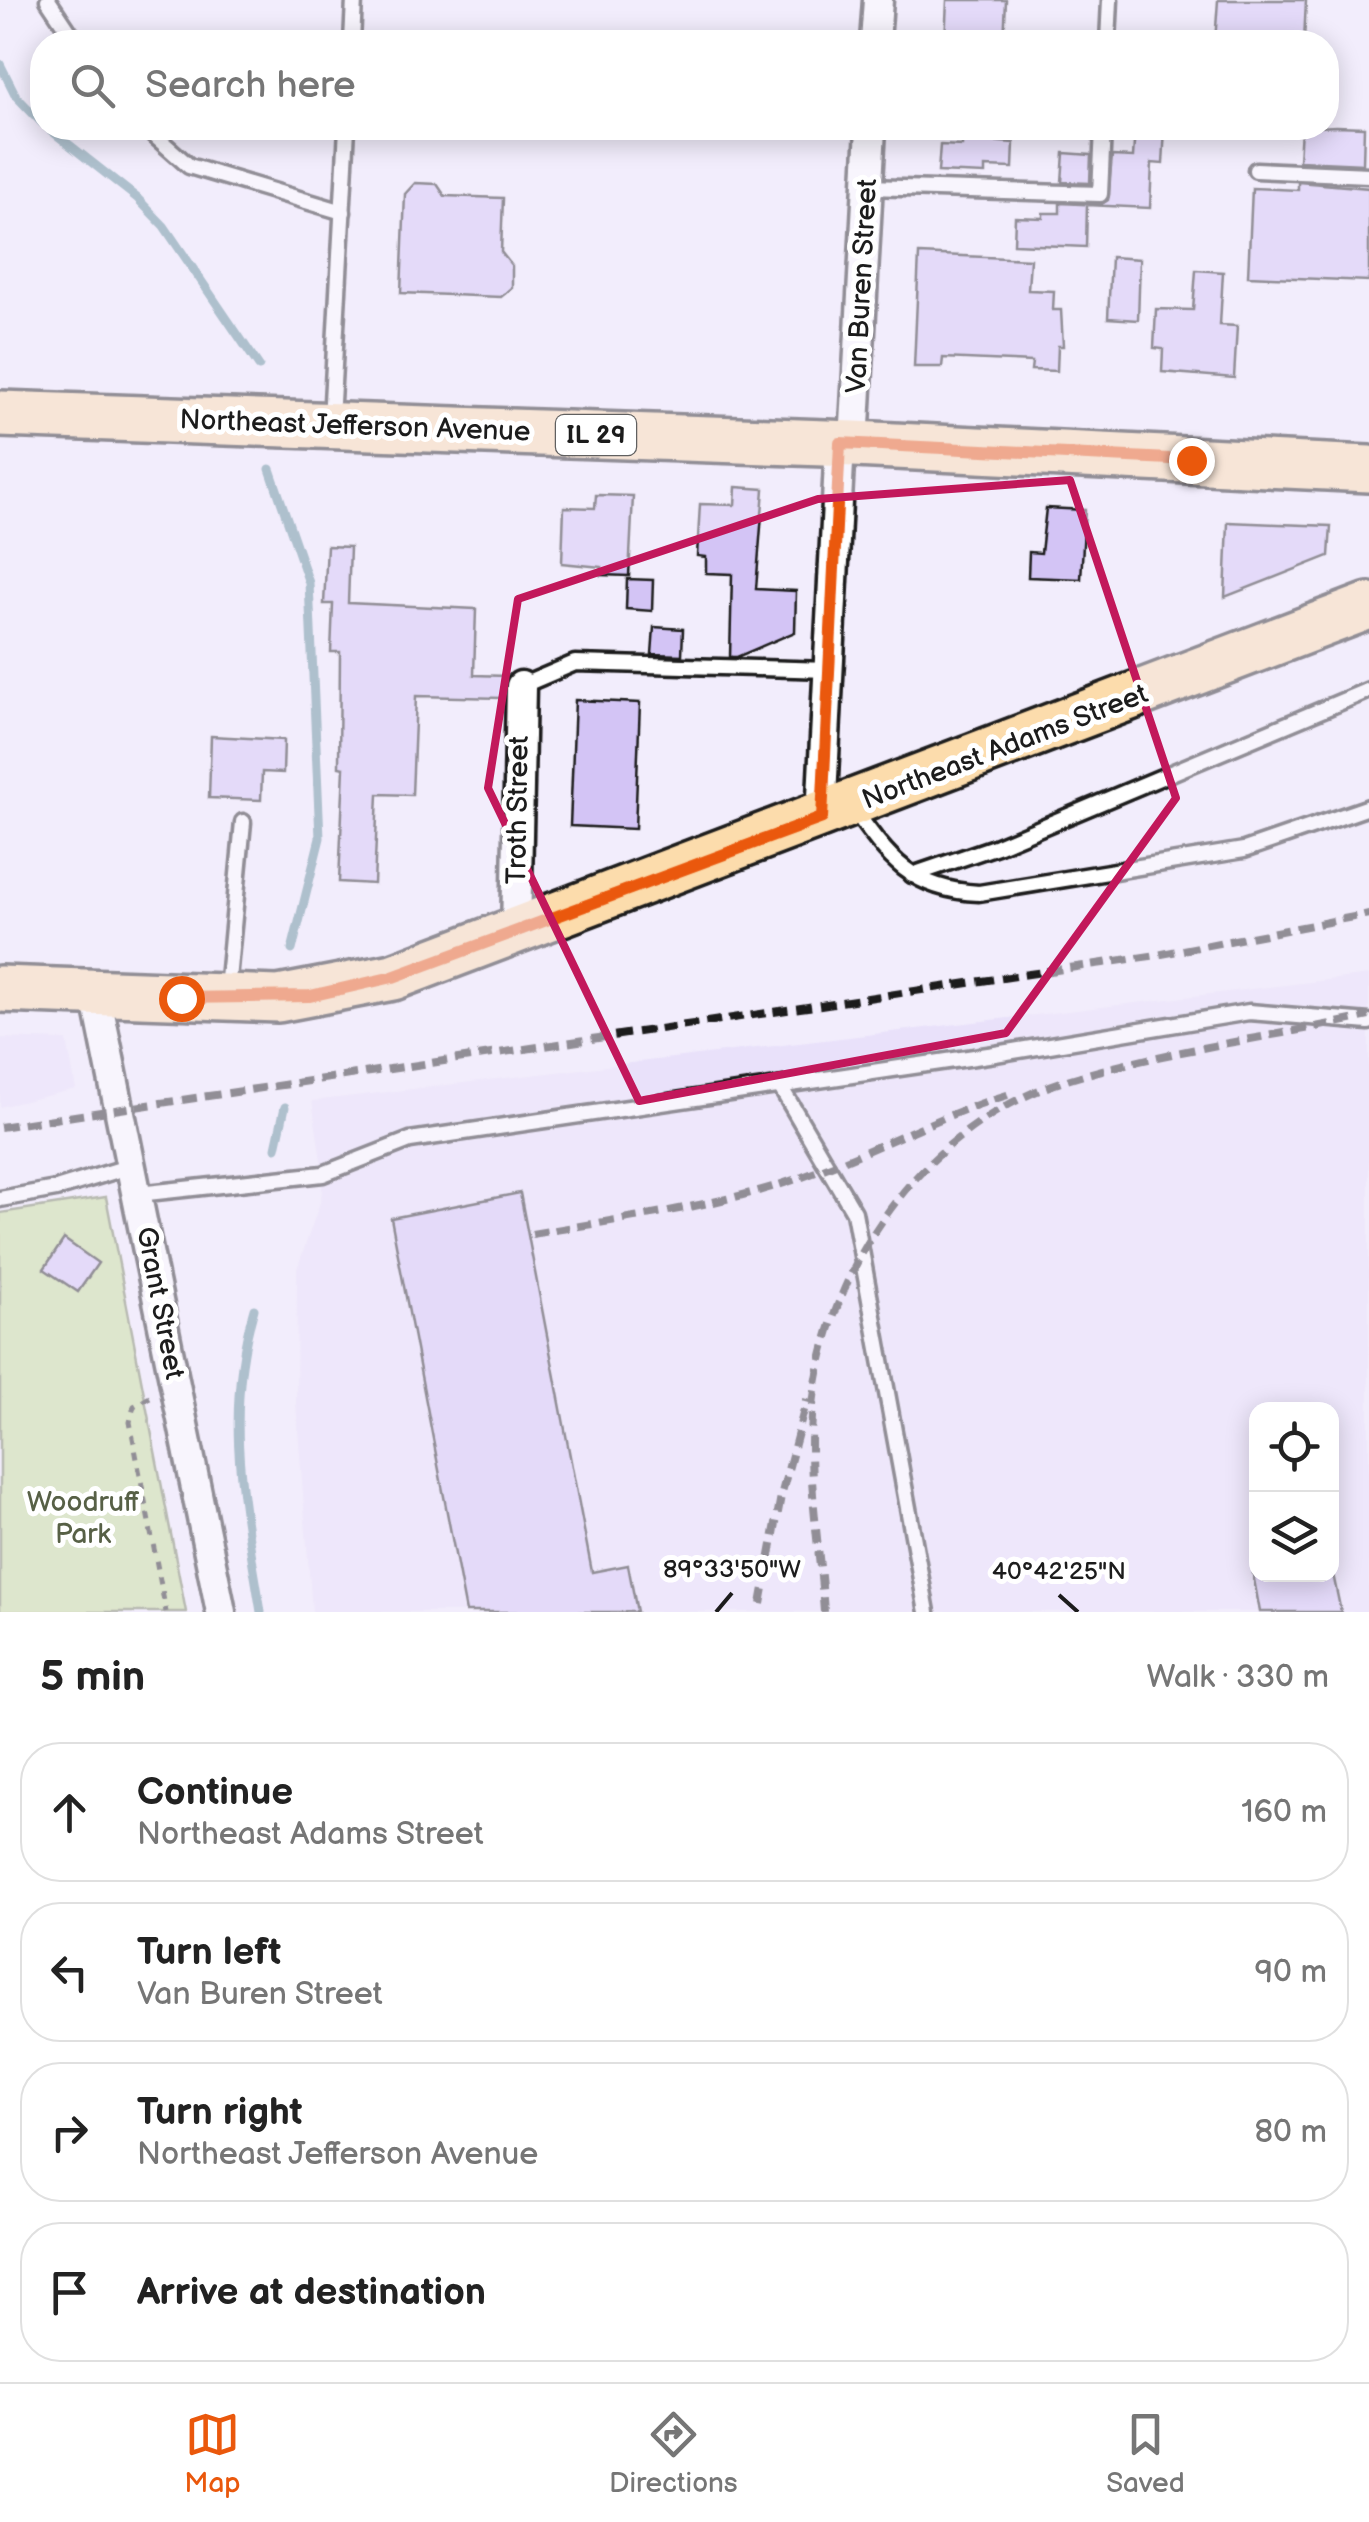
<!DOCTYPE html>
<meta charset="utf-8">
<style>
:root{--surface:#fff;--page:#f2f2f2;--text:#222;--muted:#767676;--line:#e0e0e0;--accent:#ea580c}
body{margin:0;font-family:"Balsamiq Sans",sans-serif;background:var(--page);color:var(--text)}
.controls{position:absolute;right:30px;bottom:30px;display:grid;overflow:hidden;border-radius:20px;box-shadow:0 5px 25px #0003}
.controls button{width:90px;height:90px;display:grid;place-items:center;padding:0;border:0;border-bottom:2px solid var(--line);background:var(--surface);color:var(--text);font:50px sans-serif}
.stop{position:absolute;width:30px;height:30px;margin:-22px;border:8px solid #ea580c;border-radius:50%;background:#fff}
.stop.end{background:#ea580c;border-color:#fff;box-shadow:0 2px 10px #0008}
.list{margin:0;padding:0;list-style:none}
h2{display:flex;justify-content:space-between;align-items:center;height:130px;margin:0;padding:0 40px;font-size:42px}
h2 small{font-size:32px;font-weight:400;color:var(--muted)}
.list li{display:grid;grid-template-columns:65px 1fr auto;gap:30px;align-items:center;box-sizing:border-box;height:140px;margin:0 20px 20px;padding:0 20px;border:2px solid var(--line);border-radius:40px}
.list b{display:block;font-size:38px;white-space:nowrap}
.list p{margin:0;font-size:32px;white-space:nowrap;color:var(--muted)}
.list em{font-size:32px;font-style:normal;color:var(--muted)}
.icon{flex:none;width:55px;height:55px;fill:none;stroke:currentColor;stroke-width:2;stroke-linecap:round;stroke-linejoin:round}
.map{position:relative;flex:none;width:1369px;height:1612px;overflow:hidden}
.search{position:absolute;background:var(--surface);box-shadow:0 5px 25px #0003;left:30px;right:30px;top:30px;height:110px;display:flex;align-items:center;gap:25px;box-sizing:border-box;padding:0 35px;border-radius:40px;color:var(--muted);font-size:38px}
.sheet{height:770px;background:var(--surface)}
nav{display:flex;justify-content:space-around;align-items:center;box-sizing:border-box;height:140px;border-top:2px solid var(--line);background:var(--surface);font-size:28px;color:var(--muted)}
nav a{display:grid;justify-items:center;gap:5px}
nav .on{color:var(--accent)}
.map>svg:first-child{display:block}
.built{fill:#e9e1fa;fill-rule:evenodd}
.green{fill:#c4dd94;stroke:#707c58;stroke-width:2.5}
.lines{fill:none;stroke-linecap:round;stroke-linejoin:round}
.stream{stroke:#5c8a95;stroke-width:9}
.building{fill:#d3c4f5;stroke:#1c1c1c;stroke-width:2.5}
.lane-casing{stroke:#1c1c1c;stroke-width:21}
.street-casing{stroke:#1c1c1c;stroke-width:35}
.primary-casing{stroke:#1c1c1c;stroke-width:52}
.path{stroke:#1c1c1c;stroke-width:5;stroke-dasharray:8 8;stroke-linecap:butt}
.lane{stroke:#fff;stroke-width:14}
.street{stroke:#fff;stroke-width:28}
.primary{stroke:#fcdcac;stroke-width:45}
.rail{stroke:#1c1c1c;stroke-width:8;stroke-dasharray:15 8;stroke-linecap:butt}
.route{stroke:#ea580c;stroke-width:12}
.marked{fill:none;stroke:#c2185b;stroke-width:8;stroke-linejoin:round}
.ticks{fill:none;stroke:#1c1c1c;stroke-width:4}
.labels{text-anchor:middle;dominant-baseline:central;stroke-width:10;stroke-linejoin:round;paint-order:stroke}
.shield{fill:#fff;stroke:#606060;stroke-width:2.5}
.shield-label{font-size:25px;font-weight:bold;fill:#1c1c1c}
.street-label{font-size:28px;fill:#1c1c1c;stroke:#fff}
.park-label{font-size:28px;fill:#576046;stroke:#fff}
.ticks-label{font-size:25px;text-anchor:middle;fill:#1c1c1c;stroke:#fff;stroke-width:10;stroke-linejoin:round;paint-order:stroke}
</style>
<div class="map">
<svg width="1369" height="1612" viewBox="0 0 1369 1612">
<rect width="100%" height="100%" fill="#f2edfc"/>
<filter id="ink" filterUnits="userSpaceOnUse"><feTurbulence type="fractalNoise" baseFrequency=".01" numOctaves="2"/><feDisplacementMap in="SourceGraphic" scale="20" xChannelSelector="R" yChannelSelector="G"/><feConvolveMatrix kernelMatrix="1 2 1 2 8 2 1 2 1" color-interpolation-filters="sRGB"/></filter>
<g filter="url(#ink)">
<g class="built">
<path d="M 1369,975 L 1369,1612 L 312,1612 L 296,1404 L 297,1269 L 321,1199 L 323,1174 L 312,1101 ZM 1256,1410 L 1332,1410 L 1332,1574 L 1256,1574 Z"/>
<path d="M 0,1038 L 67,1040 L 76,1089 L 0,1107 Z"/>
</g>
<path class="green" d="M 106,1197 L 186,1612 L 0,1612 L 0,1213 Z"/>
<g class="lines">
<g class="stream">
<path d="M 0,64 L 16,96 L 42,123"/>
<path d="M 48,128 L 137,198 L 164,226 L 259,366"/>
<path d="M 270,469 L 309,583 L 320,838 L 292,950"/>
<path d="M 276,1148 L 285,1107"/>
<path d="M 254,1309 C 223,1414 244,1507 261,1612"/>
</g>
</g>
<g class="building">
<path d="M 947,0 L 1006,0 L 1004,42 L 945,42 Z"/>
<path d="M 1218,0 L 1306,0 L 1304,42 L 1215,42 Z"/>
<path d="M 1336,126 L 1364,127 L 1363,164 L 1299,161 L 1301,128 Z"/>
<path d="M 1135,128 L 1165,128 L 1163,164 L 1152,163 L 1150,208 L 1087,205 L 1086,247 L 1014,244 L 1015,217 L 1043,218 L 1043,213 L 1060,213 L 1060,203 L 1100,205 L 1108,200 L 1112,156 L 1133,157 Z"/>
<path d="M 962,139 L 1014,143 L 1013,168 L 985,167 L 985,174 L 938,172 L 940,145 L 962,146 Z"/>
<path d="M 1064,153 L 1091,155 L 1090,183 L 1062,182 Z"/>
<path d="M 1298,182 L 1369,188 L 1369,281 L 1248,276 L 1252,188 L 1298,190 Z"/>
<path d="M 415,183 L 437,184 L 445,196 L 503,198 L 501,252 L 512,266 L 512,288 L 501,297 L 401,293 L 405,194 Z"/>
<path d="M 919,254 L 1030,259 L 1028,290 L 1054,291 L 1053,310 L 1061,310 L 1063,346 L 1058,346 L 1057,371 L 1031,370 L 1032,362 L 943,358 L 942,367 L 914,367 Z"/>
<path d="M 1111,257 L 1140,259 L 1138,320 L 1108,318 Z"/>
<path d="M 1196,270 L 1223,272 L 1220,325 L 1237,326 L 1234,378 L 1162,372 L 1163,349 L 1154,348 L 1156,309 L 1193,310 Z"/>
<path d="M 736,487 L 764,489 L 756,589 L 796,591 L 795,632 L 737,657 L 730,657 L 732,574 L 706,573 L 706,557 L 697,556 L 700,504 L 735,505 Z"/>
<path d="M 596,495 L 633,496 L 629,576 L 601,575 L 602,567 L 562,563 L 564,507 L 595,508 Z"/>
<path d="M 1046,508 L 1085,510 L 1081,579 L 1028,577 L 1029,552 L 1041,553 Z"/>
<path d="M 1228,522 L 1331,526 L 1329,556 L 1225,597 Z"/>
<path d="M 327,546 L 350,547 L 348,603 L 476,609 L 474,675 L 507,676 L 503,698 L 416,696 L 412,795 L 378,794 L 374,884 L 339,882 L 344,768 L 339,767 L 340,652 L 331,652 L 333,604 L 324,604 Z"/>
<path d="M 627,579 L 653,580 L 652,611 L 626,609 Z"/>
<path d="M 654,627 L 683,629 L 682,655 L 652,654 Z"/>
<path d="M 575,700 L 640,703 L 635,829 L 570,826 Z"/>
<path d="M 211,736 L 284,740 L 283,773 L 262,772 L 261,800 L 209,798 Z"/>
<path d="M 520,1193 L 592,1572 L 628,1565 L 637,1612 L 466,1612 L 391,1218 Z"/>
<path d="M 64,1239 L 98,1263 L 78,1292 L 44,1269 Z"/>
<path d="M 1253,1574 L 1333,1574 L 1341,1612 L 1260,1612 Z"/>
</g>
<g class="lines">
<g class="lane-casing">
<g id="lane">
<path d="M 48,0 L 76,42"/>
<path d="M 352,42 L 354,0"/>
<path d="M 1108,42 L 1110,0"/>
<path d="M 146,128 L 189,166 L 343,212"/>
<path d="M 1256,170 L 1369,175"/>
<path d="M 868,187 L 1100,194 L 1103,128"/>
<path d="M 331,420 L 347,128"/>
<path d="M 521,686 L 575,663 L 829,670"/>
<path d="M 852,807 C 889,859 912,890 979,893 L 1244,850 L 1369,807"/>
<path d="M 912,875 L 997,846 L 1369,690"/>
<path d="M 227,990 L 243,822"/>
<path d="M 780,1086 L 854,1212 L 927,1612"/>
<path d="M 138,1194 L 323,1174 L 410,1140 L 995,1054 L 1249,1012 L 1369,1022"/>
<path d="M 0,1199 L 56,1189 L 131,1166"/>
</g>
</g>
<g class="street-casing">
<g id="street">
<path d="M 875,42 L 878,0"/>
<path d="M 854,444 L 871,128"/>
<path d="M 821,817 L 840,443"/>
<path d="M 516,934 L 521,686"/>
<path d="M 96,994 L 221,1612"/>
</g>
</g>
<g class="primary-casing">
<g id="primary">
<path d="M 0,414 L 854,444 L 1369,469"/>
<path d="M 0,989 L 278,999 L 393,977 L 1369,606"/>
</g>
</g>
<path class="path" d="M 150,1397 L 134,1406 L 130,1422 L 166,1612"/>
<use href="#lane" class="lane"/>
<use href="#street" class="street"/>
<use href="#primary" class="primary"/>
<g class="rail">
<path d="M 0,1127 L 1157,955 L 1369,914"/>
<path d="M 532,1234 C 612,1220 694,1210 772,1187 C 855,1162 930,1117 1014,1093"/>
<path d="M 761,1604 L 781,1496 L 807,1399"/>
<path d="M 824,1612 C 819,1538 803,1458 816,1384 C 839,1250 930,1124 1064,1081 C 1159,1051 1270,1038 1369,1016"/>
</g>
</g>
</g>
<g class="lines" filter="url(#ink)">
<path class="route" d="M 181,998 L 310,996 L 393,977 L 822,818 L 840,443 L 1191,460"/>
</g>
<path d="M0 0H1369V1612H0ZM 1070,480 L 1176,798 L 1006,1033 L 639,1101 L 488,788 L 518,599 L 818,499 Z" fill="#f2edfc" fill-opacity=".55" fill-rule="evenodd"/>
<path class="marked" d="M 1070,480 L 1176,798 L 1006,1033 L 639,1101 L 488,788 L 518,599 L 818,499 Z"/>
<path class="ticks" d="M 1059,1595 L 1078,1612M 716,1612 L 732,1593"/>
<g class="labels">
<rect class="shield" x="556" y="415" width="80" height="40" rx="8"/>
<g class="shield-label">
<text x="596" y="435">IL 29</text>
</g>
<g class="street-label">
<text transform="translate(862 286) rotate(-87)">Van Buren Street</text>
<text transform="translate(355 426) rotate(2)">Northeast Jefferson Avenue</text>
<text transform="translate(1005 747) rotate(-21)">Northeast Adams Street</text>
<text transform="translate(518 810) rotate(-89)">Troth Street</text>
<text transform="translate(160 1303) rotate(79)">Grant Street</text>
</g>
<g class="park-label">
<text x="83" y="1502">Woodruff<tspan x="83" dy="32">Park</tspan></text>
</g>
</g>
<g class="ticks-label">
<text x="732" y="1577">89°33'50"W</text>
<text x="1059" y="1579">40°42'25"N</text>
</g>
</svg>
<div class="controls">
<button><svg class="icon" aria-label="locate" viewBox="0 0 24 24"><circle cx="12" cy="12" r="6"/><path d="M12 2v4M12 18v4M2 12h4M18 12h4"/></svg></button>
<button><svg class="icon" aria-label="layers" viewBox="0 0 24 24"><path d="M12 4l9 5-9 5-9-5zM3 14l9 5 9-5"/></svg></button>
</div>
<div class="stop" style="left:181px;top:998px"></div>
<div class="stop end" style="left:1191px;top:460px"></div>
<div class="search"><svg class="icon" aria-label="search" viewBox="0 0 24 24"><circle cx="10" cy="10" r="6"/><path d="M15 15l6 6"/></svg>Search here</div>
</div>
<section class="sheet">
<h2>5 min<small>Walk · 330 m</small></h2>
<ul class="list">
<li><svg class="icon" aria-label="ahead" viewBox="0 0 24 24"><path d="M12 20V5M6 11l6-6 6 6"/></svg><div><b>Continue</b><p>Northeast Adams Street</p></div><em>160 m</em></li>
<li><svg class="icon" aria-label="left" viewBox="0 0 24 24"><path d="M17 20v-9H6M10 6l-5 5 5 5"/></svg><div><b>Turn left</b><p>Van Buren Street</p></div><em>90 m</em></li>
<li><svg class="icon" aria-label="right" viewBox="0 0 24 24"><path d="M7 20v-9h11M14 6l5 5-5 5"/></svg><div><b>Turn right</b><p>Northeast Jefferson Avenue</p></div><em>80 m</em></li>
<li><svg class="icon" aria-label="arrive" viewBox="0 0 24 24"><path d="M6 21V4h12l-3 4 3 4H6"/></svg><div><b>Arrive at destination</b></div></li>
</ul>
</section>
<nav>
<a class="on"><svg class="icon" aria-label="map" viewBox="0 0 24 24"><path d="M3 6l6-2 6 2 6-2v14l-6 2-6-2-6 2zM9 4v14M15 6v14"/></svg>Map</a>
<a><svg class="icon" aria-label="directions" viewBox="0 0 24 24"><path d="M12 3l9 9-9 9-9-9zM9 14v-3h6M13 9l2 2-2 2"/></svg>Directions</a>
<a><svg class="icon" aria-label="saved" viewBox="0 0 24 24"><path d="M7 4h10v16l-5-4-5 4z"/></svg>Saved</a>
</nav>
